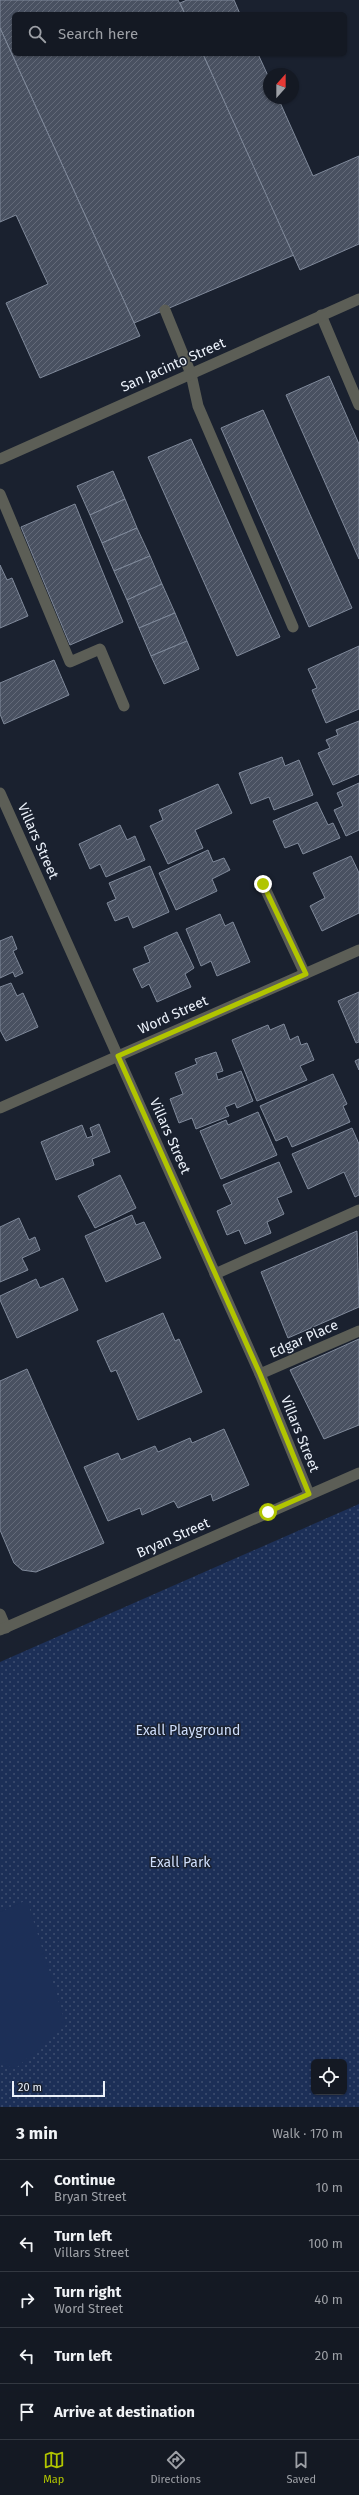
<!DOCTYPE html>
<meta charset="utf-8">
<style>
:root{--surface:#141923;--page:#1d222b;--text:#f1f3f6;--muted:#9da0a6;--line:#333841;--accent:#b1c500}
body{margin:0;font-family:"Fira Sans",sans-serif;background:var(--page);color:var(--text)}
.controls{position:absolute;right:12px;bottom:12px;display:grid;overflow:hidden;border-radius:6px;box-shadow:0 1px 3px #0004}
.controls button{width:36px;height:36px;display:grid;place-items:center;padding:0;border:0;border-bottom:1px solid var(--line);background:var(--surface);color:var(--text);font:20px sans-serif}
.compass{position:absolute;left:263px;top:68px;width:36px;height:36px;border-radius:50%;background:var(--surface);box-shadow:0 1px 3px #0004;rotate:21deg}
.scale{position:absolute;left:12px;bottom:10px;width:93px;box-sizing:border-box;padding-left:4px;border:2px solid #ecf2fb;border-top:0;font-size:11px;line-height:14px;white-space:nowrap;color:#ecf2fb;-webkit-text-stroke:3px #1a212f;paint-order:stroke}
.stop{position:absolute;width:12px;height:12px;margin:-9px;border:3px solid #b1c500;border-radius:50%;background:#fff}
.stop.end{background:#b1c500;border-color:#fff;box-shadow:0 1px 4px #0008}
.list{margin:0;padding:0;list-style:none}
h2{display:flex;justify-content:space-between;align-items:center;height:52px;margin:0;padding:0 16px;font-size:17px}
h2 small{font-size:13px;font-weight:400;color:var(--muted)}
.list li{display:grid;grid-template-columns:26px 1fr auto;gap:12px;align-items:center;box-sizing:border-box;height:56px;padding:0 16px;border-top:1px solid var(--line)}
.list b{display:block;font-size:15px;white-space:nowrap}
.list p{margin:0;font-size:13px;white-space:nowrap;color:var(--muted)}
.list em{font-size:13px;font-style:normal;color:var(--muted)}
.icon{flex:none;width:22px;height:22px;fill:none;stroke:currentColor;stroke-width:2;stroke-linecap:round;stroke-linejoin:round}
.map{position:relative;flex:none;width:359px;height:2107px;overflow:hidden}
.search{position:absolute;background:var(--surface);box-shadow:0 1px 3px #0004;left:12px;right:12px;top:12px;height:44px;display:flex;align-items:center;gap:10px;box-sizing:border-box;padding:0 14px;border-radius:6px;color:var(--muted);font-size:15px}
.sheet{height:332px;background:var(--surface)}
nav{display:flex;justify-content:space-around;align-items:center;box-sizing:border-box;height:56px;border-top:1px solid var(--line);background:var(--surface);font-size:11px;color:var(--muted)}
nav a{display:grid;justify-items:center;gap:2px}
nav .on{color:var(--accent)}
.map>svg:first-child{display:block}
.park{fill:url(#park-dots);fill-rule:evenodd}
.pitch{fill:#1c2f57}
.building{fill:url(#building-hatch);stroke:#808a9b}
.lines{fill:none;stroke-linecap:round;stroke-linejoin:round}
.service{stroke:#5c5e56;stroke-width:11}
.minor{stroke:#5c5e56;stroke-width:11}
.tertiary{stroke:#5c5e56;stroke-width:11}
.route{stroke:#b1c500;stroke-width:5}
.labels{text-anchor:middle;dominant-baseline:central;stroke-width:3;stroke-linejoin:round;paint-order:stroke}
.street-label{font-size:14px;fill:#ecf2fb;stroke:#1a212f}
.park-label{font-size:14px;fill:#ceddfa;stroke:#1a212f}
</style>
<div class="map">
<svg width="359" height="2107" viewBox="0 0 359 2107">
<defs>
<pattern id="park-dots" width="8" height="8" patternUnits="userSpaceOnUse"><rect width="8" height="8" fill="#1c2f57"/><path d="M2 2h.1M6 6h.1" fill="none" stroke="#3d4e70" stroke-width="1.8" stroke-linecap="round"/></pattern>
<pattern id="building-hatch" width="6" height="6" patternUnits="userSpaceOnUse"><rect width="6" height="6" fill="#495161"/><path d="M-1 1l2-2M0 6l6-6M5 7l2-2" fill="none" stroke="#636a79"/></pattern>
</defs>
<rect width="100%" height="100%" fill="#1a212f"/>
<path class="park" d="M 359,1504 L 359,2107 L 0,2107 L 0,1662 ZM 314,2062 L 344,2062 L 344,2092 L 314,2092 Z"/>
<path class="pitch" d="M 27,1900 L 66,2025 L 16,2068 L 0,2065 L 0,1912 Z"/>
<g class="building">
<path d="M 0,0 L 178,0 L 185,14 L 14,14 L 14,54 L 203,54 L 294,255 L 134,323 L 0,28 Z"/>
<path d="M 187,0 L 234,0 L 240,14 L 185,14 L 180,3 Z"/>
<path d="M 0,28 L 140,336 L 40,378 L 6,303 L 48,284 L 16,215 L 0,222 Z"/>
<path d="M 203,54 L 258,54 L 269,78 L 269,98 L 278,98 L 313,176 L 359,156 L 359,244 L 300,270 Z"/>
<path d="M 329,376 L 359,444 L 359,559 L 286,395 Z"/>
<path d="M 263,410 L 352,608 L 309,627 L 221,428 Z"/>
<path d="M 191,439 L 280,637 L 237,656 L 148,457 Z"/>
<path d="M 113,471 L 125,499 L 90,515 L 77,486 Z"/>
<path d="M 125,499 L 137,528 L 102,543 L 90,515 Z"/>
<path d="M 75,504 L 123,622 L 70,645 L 21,527 Z"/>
<path d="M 137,528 L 150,556 L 114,571 L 102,543 Z"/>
<path d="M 150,556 L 162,584 L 127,600 L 114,571 Z"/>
<path d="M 0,565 L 7,580 L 12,578 L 28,616 L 0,628 Z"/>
<path d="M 162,584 L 175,613 L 139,628 L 127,600 Z"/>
<path d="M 175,613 L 187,641 L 151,656 L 139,628 Z"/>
<path d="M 187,641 L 199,669 L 164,684 L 151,656 Z"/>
<path d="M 359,646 L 359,709 L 326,723 L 312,690 L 317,688 L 308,669 Z"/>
<path d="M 54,660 L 69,695 L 4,724 L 0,714 L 0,683 Z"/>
<path d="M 359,721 L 359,774 L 333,785 L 318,753 L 330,748 L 326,740 L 338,735 L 336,730 Z"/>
<path d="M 282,757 L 285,766 L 299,760 L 313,795 L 274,810 L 269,797 L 251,804 L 239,773 Z"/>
<path d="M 359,783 L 359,830 L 346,836 L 334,810 L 343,806 L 337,793 Z"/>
<path d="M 218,784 L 232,813 L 195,830 L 203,848 L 168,864 L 150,826 L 163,820 L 159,810 Z"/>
<path d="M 317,802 L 328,825 L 333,823 L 340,838 L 303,854 L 298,843 L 285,848 L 273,821 Z"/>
<path d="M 120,825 L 127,840 L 135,836 L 145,860 L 106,877 L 100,864 L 90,869 L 79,844 Z"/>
<path d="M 208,850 L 213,862 L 224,858 L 230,870 L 212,879 L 217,891 L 176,910 L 159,873 Z"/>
<path d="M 351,856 L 359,873 L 359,913 L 322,931 L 310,906 L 325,898 L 313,873 Z"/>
<path d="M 150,866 L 169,912 L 133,928 L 128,916 L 115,921 L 107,903 L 116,899 L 109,883 Z"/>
<path d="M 220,914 L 225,926 L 233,922 L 250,962 L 217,976 L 211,961 L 201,966 L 186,929 Z"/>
<path d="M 177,932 L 194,968 L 185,974 L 191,987 L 157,1002 L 149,984 L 142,988 L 133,969 L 150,962 L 144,947 Z"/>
<path d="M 12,936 L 17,949 L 13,951 L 23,973 L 15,977 L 13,972 L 0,978 L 0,941 Z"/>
<path d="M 11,983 L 17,996 L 23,993 L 38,1027 L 6,1041 L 0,1030 L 0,987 Z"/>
<path d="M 359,992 L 359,1042 L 356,1043 L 338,1001 Z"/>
<path d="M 284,1024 L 290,1040 L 298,1036 L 301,1045 L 307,1043 L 314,1060 L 300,1066 L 307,1080 L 257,1101 L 232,1040 L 268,1025 L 270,1030 Z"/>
<path d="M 216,1052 L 223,1071 L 216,1073 L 218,1080 L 241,1071 L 253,1101 L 237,1108 L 235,1103 L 225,1107 L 229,1116 L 196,1129 L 192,1118 L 179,1123 L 170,1099 L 183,1094 L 175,1073 L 197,1064 L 195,1059 Z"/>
<path d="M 359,1059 L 359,1070 L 355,1061 Z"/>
<path d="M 333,1074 L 347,1104 L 343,1106 L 350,1122 L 292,1147 L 287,1136 L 276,1141 L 260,1106 Z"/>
<path d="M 258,1112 L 277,1155 L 221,1179 L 200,1131 L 226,1120 L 228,1125 Z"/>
<path d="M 99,1124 L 110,1152 L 92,1159 L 94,1165 L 56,1180 L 41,1142 L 82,1125 L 87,1138 L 93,1136 L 90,1128 Z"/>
<path d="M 352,1128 L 359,1144 L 359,1195 L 355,1197 L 344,1172 L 308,1189 L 292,1154 Z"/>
<path d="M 279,1162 L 292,1192 L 277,1198 L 284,1214 L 267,1222 L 271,1233 L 245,1244 L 239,1230 L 227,1235 L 217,1211 L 232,1204 L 223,1185 Z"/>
<path d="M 120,1175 L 136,1208 L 95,1228 L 78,1196 Z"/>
<path d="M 132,1215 L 136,1225 L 144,1222 L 161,1258 L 106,1282 L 85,1236 Z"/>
<path d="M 19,1218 L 29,1240 L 35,1237 L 40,1250 L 22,1258 L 28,1270 L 0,1282 L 0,1227 Z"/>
<path d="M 357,1231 L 359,1307 L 288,1338 L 261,1272 Z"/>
<path d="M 63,1278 L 78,1310 L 17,1338 L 0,1300 L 0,1296 L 36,1279 L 40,1288 Z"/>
<path d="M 163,1313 L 175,1341 L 179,1339 L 202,1392 L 138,1420 L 116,1370 L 111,1372 L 97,1341 Z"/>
<path d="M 359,1339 L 359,1425 L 324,1439 L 290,1370 Z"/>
<path d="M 27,1369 L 104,1543 L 36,1572 L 22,1570 L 14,1563 L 0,1530 L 0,1381 Z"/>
<path d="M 224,1429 L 249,1485 L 213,1501 L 211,1494 L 178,1508 L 174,1501 L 142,1515 L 140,1508 L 108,1521 L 84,1467 L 118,1453 L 121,1460 L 155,1446 L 158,1452 L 190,1438 L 192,1443 Z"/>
</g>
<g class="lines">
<g class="service">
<path d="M 165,310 L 191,374 L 198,406 L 293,627"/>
<path d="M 321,315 L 359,405"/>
<path d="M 0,494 L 70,662 L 100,649 L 124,706"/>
<path d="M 263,884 L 305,974"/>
<path d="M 215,1274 L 359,1210"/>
<path d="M 260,1374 L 359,1331"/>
</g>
<g class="minor">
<path d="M 0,459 L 359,299"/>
<path d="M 0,793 L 260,1374 L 309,1494"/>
<path d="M 0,1108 L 359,950"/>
<path d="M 0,1614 L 6,1628"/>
</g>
<path class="tertiary" d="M 0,1630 L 359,1473"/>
</g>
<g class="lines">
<path class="route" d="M 263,884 L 306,974 L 118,1056 L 260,1374 L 309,1494 L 268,1512"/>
</g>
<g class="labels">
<g class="street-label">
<text transform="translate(173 365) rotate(-24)">San Jacinto Street</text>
<text transform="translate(38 841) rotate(66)">Villars Street</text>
<text transform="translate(173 1015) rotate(-24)">Word Street</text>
<text transform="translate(170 1136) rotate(66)">Villars Street</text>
<text transform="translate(304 1339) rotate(-24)">Edgar Place</text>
<text transform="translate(300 1434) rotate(68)">Villars Street</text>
<text transform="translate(173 1538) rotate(-24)">Bryan Street</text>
</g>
<g class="park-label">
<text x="188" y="1730">Exall Playground</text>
<text x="180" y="1862">Exall Park</text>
</g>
</g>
</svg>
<div class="controls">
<button><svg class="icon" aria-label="locate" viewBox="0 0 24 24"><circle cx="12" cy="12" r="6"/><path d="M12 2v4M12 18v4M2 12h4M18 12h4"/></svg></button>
</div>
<svg class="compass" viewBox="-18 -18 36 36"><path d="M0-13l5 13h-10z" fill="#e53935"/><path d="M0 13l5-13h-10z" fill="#9da0a6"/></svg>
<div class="scale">20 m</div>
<div class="stop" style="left:268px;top:1512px"></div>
<div class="stop end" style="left:263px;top:884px"></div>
<div class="search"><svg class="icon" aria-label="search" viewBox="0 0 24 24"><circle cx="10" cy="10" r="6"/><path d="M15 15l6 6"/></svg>Search here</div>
</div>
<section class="sheet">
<h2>3 min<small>Walk · 170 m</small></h2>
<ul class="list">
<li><svg class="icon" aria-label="ahead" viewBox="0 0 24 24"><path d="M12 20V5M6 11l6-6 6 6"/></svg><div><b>Continue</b><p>Bryan Street</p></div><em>10 m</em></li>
<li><svg class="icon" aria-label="left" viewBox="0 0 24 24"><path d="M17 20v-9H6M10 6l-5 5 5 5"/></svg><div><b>Turn left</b><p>Villars Street</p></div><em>100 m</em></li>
<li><svg class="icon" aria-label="right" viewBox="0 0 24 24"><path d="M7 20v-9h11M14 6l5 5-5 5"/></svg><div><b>Turn right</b><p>Word Street</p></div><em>40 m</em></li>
<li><svg class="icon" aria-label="left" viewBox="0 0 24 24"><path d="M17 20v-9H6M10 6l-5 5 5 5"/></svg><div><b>Turn left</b></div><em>20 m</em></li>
<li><svg class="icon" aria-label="arrive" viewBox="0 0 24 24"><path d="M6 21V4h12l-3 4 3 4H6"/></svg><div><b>Arrive at destination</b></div></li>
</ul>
</section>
<nav>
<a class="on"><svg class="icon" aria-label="map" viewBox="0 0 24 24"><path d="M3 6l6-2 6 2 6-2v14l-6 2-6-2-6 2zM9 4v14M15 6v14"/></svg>Map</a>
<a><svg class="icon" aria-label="directions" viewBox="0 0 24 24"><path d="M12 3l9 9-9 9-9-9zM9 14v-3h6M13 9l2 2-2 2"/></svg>Directions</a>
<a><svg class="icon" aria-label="saved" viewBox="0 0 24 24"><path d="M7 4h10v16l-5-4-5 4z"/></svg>Saved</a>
</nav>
